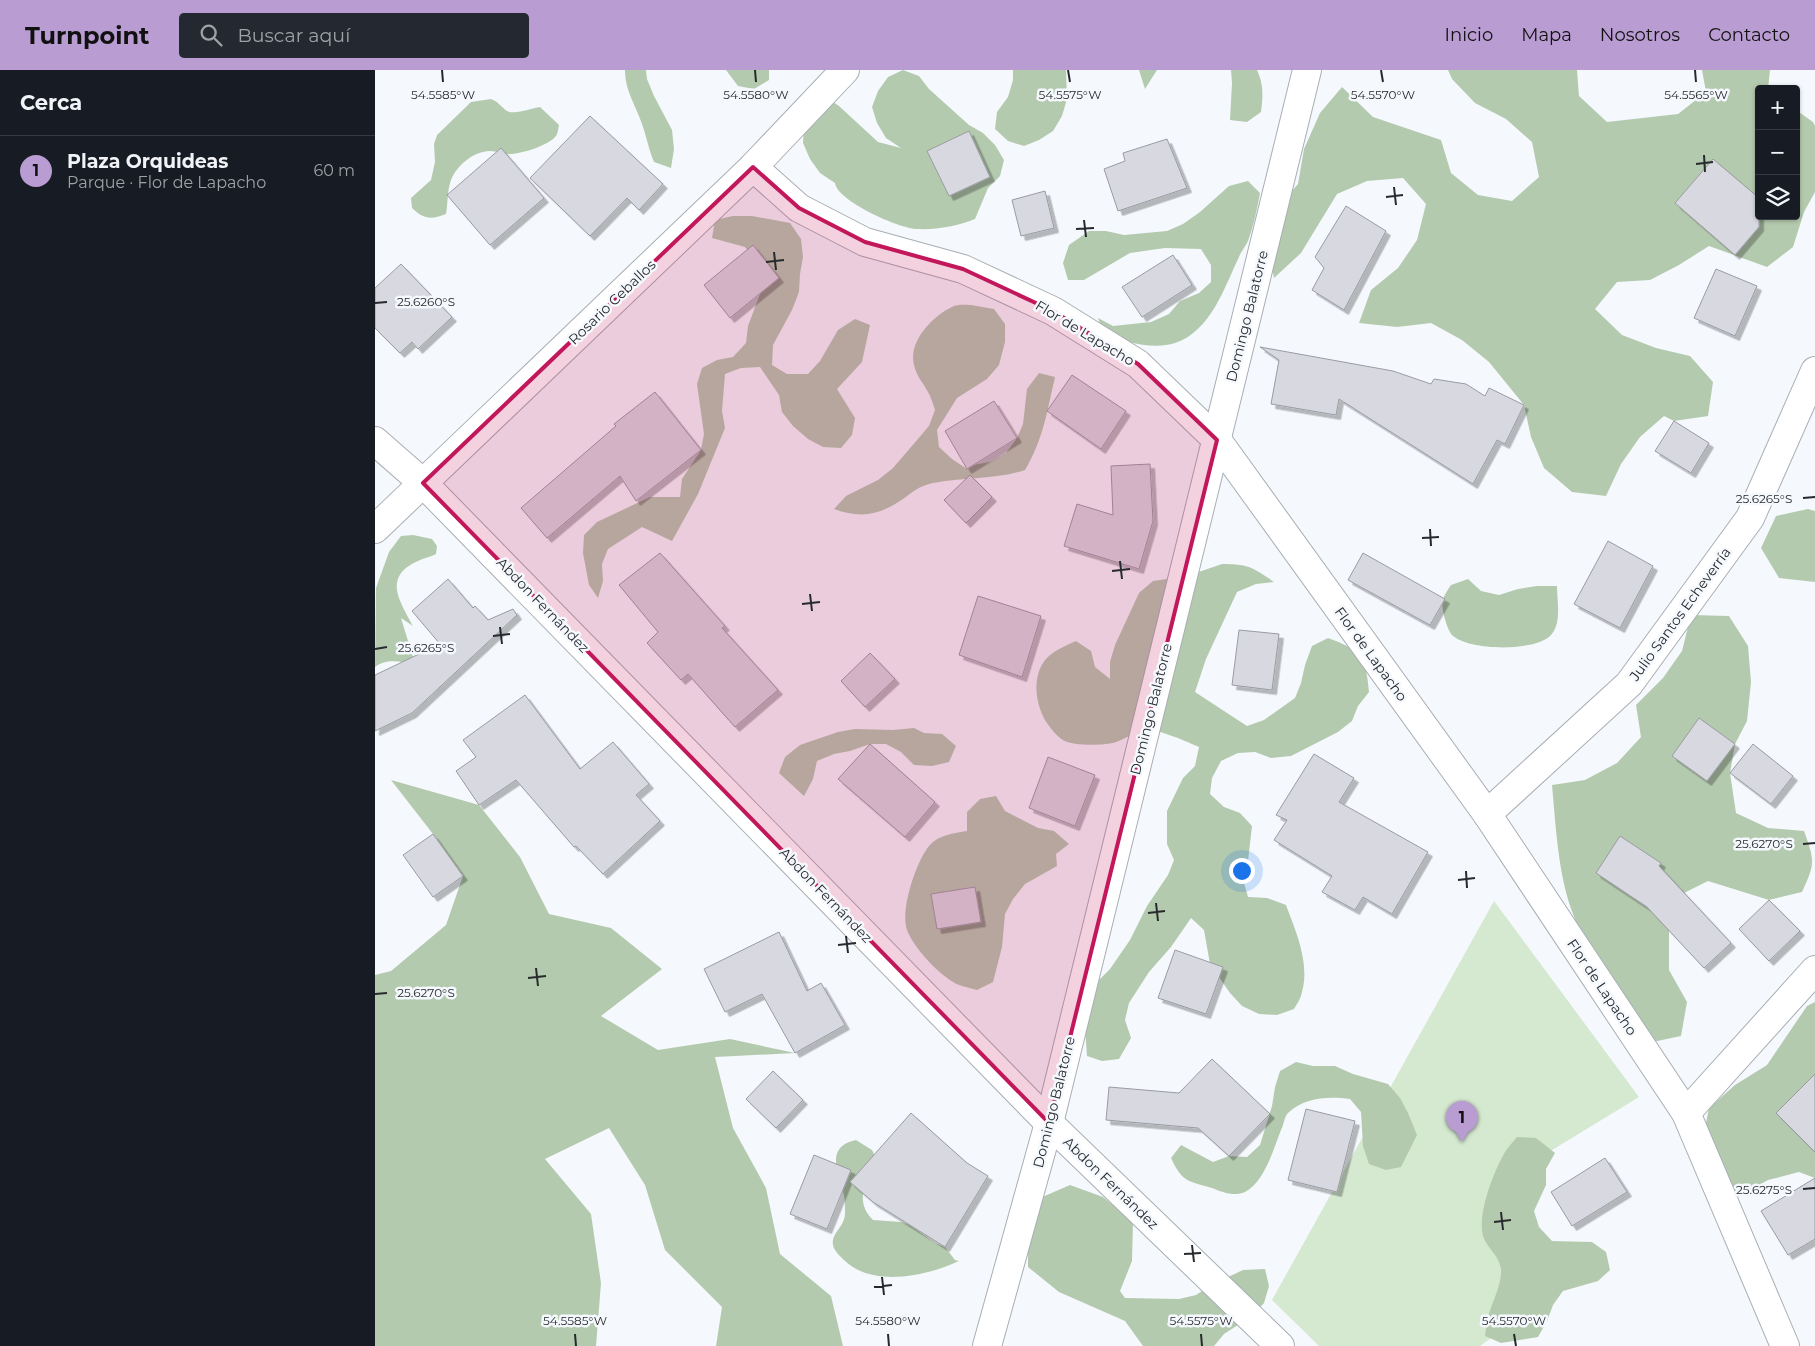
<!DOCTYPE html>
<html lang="es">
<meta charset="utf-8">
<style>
:root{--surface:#171b24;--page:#242831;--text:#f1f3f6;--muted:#9ea1a6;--line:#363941;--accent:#b99cd2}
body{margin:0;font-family:Montserrat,sans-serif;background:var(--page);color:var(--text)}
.controls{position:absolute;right:15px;top:15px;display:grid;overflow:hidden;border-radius:5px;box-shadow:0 1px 4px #0004}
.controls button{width:45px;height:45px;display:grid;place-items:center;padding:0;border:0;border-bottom:1px solid var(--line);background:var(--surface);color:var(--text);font:25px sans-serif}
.you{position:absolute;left:866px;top:800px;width:18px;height:18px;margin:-12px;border:4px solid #fff;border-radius:50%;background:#1a73e8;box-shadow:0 0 0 8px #1a73e833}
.badge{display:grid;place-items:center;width:32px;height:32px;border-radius:50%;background:var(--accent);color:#111;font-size:16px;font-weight:700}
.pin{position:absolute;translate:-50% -41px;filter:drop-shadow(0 1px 2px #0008)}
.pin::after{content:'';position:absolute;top:26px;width:18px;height:15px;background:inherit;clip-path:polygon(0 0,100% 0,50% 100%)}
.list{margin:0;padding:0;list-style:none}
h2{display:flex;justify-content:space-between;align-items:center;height:65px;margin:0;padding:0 20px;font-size:21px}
h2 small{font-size:16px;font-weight:400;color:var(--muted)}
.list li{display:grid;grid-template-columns:32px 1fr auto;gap:15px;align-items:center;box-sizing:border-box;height:70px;padding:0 20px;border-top:1px solid var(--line)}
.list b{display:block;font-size:19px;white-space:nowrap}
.list p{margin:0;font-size:16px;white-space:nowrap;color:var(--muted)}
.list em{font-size:16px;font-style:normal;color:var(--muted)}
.icon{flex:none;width:28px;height:28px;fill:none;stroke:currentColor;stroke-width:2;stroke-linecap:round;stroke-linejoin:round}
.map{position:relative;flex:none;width:1440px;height:1276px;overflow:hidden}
header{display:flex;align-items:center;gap:30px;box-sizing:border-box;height:70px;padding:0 25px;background:var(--accent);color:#111}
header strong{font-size:24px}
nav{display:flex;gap:28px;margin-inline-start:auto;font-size:18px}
.search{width:350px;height:45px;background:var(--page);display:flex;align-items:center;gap:12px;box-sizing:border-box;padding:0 18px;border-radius:5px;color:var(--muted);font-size:19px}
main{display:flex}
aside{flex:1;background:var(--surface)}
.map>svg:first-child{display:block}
.green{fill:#d5e8d0}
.forest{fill:#b4caae}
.building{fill:#d8d9e0;stroke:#9a9ba2;filter:url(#shadow)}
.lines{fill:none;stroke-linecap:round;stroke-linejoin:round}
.minor-casing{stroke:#a8aeb4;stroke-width:30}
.minor{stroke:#fff;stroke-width:28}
.marked{fill:#c2185b;fill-opacity:0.2;stroke:#c2185b;stroke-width:4;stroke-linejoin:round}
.ticks{fill:none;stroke:#272a2c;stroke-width:2}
.labels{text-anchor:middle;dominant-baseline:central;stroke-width:5;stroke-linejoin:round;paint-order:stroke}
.street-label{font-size:14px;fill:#272a2c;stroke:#f5f9fe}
.ticks-label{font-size:12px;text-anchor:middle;fill:#272a2c;stroke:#f5f9fe;stroke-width:5;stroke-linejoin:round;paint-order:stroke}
</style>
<header>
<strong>Turnpoint</strong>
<div class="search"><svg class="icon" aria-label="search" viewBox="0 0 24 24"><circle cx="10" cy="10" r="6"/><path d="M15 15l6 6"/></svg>Buscar aquí</div>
<nav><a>Inicio</a><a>Mapa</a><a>Nosotros</a><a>Contacto</a></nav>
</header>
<main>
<aside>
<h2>Cerca<small></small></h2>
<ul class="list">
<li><span class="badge">1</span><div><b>Plaza Orquideas</b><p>Parque · Flor de Lapacho</p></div><em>60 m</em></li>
</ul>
</aside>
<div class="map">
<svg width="1440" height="1276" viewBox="0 0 1440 1276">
<defs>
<filter id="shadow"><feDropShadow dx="4.5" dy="4.5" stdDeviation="0" flood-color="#0004"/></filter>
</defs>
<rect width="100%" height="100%" fill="#f5f9fe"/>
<path class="green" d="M 1119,831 L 1264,1027 L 1115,1118 L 1179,1224 L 1105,1276 L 944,1276 L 897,1230 Z"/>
<g class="forest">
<path d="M 250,0 L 271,0 L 272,9 L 279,26 L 297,60 L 299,79 L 296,98 L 279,92 C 274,80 272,69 268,57 C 262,37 250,22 250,0 Z"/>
<path d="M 351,0 L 394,0 L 394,10 L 379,19 L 363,16 Z"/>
<path d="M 528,0 L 544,6 L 554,19 L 594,55 L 608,63 L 620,75 L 629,90 L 625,106 L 613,118 L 600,149 C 583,156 561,160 542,159 C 525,159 462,131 460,113 L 445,103 L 435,89 L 428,73 L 429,55 L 449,26 L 464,36 L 503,72 L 526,78 L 511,68 L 502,53 L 497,37 L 503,21 L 513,7 Z"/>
<path d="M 638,0 L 691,0 L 692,29 L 687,46 L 678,61 L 664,70 L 649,76 L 633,71 L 620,59 L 622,42 L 633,27 L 638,10 Z"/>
<path d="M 764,0 L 782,0 L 770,19 Z"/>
<path d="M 856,0 L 882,0 C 889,15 888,27 886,42 L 872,52 L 855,50 L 857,13 Z"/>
<path d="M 1073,0 L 1202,0 L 1204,26 L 1232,52 L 1303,44 L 1331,22 L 1327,0 L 1395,0 L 1393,19 L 1384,19 L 1384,146 L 1421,146 L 1421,40 L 1438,52 L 1440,56 L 1440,122 L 1429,142 L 1418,177 L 1392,197 L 1334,176 L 1304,195 L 1275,210 L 1242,212 L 1220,239 L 1247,265 L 1281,278 L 1315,286 L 1338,312 L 1333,346 L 1299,351 L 1289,346 L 1265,367 L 1246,394 L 1231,426 L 1197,422 L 1169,398 L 1156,367 L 1149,335 L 1114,292 L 1087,270 L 1056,253 L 1022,257 L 984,253 L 996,220 L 1023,198 L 1042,170 L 1051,134 L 1028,108 L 992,111 L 962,124 L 926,183 L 899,208 L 893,175 L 899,141 L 923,114 L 929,79 L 945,43 L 967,17 L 998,47 L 1066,70 L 1076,103 L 1103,125 L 1137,131 L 1164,107 L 1157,72 L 1131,49 L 1100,33 L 1077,9 Z"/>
<path d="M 116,29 C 124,32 126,37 132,41 C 141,45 156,38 165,37 L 184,55 C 183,59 183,63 181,66 C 173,76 146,84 134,84 C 128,84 121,81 115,81 C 99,81 82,95 76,110 C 72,121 73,132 71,144 C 56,150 48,149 37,138 L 36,128 L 56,110 L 60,92 L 59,74 L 62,65 L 96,32 Z"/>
<path d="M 873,111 L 885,123 C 882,139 879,155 873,171 C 871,176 866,181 864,187 C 849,218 836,261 800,273 C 778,280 749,272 729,264 L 723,248 L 738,256 L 776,252 L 794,244 L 805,231 L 824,223 L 836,212 L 836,195 L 826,179 L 790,178 L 755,183 L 709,210 L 693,210 L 688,193 L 694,175 L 714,161 L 731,161 L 749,165 L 792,161 L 808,154 L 825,142 L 854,116 Z"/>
<path d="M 358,146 L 377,146 L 415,153 L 426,169 L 428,187 L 425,204 L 424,222 L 417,240 L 398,275 L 397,295 L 412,304 L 433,304 L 445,291 L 463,260 L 480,249 L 495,255 L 487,292 L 462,319 L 480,348 L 477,365 L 466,378 L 448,377 L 433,369 L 418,356 L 407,342 L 404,325 L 385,297 L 366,298 L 350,304 L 347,341 L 350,358 L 323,424 L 297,471 L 267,457 L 233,479 L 227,494 L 228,511 L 223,528 L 214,515 L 208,483 L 209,465 L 222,452 L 275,427 L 305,427 L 307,409 L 326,380 L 329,364 L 322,314 L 327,298 L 342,290 L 358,287 L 371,273 L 373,256 L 385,224 L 381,190 L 370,177 L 337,168 L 340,150 Z"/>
<path d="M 596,235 L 619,239 L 630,254 L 630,272 L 624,295 L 612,309 L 582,328 L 562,360 L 564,377 L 577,389 L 592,399 L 598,395 L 615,392 L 631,383 L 642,368 L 648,354 L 652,319 L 664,303 L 680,307 C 672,342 668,370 650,400 C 620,410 589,407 558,413 C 544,416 539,421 528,429 C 505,445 486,449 459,439 L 471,426 L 503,410 L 518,398 L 554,356 L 560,340 C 558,334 556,327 553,322 C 547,311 542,307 539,295 C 533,271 558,246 577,237 C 582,234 591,235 596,235 Z"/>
<path d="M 1433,439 L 1440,441 L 1440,512 L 1404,508 L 1386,478 L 1401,446 Z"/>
<path d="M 38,465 L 57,469 L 62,476 L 61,484 C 55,487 49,488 43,491 C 7,507 25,531 38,556 L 26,548 L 38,587 L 42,594 C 27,593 13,587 0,597 L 1,518 L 14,482 L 26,466 Z"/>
<path d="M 847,494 C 872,494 878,497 899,512 L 881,514 L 862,522 L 831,589 L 820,622 L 872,656 L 889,650 L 920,628 L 926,613 L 930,595 L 937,576 L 953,568 C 986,580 991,587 994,622 L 983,636 L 977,651 L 963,662 L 916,686 L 896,688 L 880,682 L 863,683 L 846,691 L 837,708 L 835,724 L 849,737 L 865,743 L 877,756 L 873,791 L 868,809 L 873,827 L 892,828 L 911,835 C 921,862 935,893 927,922 C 926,928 922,934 919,939 L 902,945 L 884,944 L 867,936 L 855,923 L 835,894 L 829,860 L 816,848 L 796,877 L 774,902 L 754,933 L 750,950 L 756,968 L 744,989 L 727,991 L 712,986 L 709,944 L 722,912 L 735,899 L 755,870 L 772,836 L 793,805 L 799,790 L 792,774 L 792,741 L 808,708 L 820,696 L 824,677 C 813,672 783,659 773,660 C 761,661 752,668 741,672 C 729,676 698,676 688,670 C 681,666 674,656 670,650 C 663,637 659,620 663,605 C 668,585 683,579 701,571 L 716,581 L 720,597 L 735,609 L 735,592 L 740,575 L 764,523 L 778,511 L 812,506 Z"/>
<path d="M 1093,509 L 1106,521 L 1124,525 L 1143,519 L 1162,516 L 1182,516 C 1182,531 1187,553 1176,565 C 1161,582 1093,581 1077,565 C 1072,559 1065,536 1068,529 C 1070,524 1073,519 1076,515 Z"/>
<path d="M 1316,545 L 1354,546 L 1373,576 L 1376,612 L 1372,651 L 1360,674 L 1355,703 L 1361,743 L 1393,758 L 1429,761 C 1440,791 1440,794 1427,822 L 1394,830 L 1333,811 L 1303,826 L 1294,861 L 1294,900 L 1312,932 L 1306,966 L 1273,973 C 1241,923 1202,873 1189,814 C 1182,782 1180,748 1177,715 L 1210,710 L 1242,693 L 1266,667 L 1261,635 L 1288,608 L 1307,581 Z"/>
<path d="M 539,658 L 549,663 L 567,664 L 581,676 L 574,692 L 557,696 L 539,695 L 526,682 L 511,674 L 495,674 L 475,681 L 459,684 L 442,691 L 438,709 L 429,726 L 404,703 L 410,687 L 425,675 L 463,662 L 480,659 L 518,660 Z"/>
<path d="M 16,710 L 104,735 L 145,787 L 174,844 L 236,858 L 287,899 L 226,946 L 283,980 L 355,969 L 420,983 L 340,987 L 358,1058 L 391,1118 L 405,1184 L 456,1226 L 468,1276 L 341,1276 L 347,1237 L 290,1180 L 270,1115 L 234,1058 L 170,1089 L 216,1144 L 226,1213 L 221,1276 L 0,1276 L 0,905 L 16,901 L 71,855 L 88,806 L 58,764 Z"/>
<path d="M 621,726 L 630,741 L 663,758 L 679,761 L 694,774 L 681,784 L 682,796 L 650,814 L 638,829 L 630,844 L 627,877 L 618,912 L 602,920 C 596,918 589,917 584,915 C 566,908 538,877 532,860 C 525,840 541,792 554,776 C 563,765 579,763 592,761 L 592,742 L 605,729 Z"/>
<path d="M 1440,932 L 1440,1108 L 1424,1102 L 1393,1110 L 1363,1127 L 1339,1102 L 1327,1072 L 1334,1038 L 1360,1015 L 1392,995 L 1432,936 Z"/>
<path d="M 921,992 L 938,996 L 960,996 L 978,1004 L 1013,1014 L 1025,1028 L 1033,1043 L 1042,1065 L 1026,1097 L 1011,1100 L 994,1094 L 988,1076 L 986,1042 L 975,1029 C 954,1026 930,1027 913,1043 C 909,1047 909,1055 906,1060 C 899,1078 889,1113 870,1122 C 859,1127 847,1122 837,1118 C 813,1111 807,1112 796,1088 L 806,1075 L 838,1092 L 854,1086 L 872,1087 L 885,1075 L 897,1036 L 900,1017 L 905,1001 Z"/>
<path d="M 1142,1067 L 1161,1068 L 1180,1083 L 1171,1099 L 1171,1115 L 1159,1141 L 1164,1157 L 1177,1171 L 1217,1172 L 1231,1182 L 1235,1200 L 1223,1211 L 1188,1221 L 1178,1235 L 1172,1251 L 1163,1267 L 1126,1273 L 1110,1266 C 1111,1260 1111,1253 1113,1247 C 1117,1232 1127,1215 1126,1199 C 1124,1185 1111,1177 1108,1166 C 1102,1144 1119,1101 1130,1082 C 1133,1077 1138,1072 1142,1067 Z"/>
<path d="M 481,1070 L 497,1080 L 501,1088 C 492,1110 478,1130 498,1150 L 526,1152 L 535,1155 L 560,1173 L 570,1177 L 580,1190 L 584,1191 C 552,1206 497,1218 469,1190 C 465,1186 459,1181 458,1175 C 456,1162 471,1157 470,1141 C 470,1135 470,1127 468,1122 C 462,1101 451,1076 481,1070 Z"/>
<path d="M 695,1115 L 728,1127 L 758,1152 L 757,1191 L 745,1221 L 750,1228 L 804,1229 L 821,1225 L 836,1215 L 868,1200 L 890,1199 L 894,1216 L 889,1233 L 877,1246 L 849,1264 L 839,1276 L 768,1276 L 750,1251 L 684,1222 L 653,1197 L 653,1163 L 665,1128 Z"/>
</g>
<g class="building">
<path d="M 215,46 L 288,114 L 264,140 L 252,128 L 215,166 L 155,108 Z"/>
<path d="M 594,61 L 615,107 L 574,126 L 552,81 Z"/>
<path d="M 792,69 L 812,118 L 743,141 L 729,99 L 750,91 L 748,83 Z"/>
<path d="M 126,78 L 169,128 L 115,175 L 72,125 Z"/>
<path d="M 1338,89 L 1384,128 L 1384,157 L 1360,185 L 1300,133 Z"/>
<path d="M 670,121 L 679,158 L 646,166 L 637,130 Z"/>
<path d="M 971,136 L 1011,161 L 969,240 L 937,220 L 949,198 L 940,187 Z"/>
<path d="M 378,175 L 404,208 L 355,248 L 329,215 Z"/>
<path d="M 798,185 L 817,215 L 767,247 L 747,217 Z"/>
<path d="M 26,194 L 77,247 L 43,279 L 37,272 L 25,283 L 0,258 L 0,218 Z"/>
<path d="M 1341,199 L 1382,216 L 1360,266 L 1319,248 Z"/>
<path d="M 885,277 L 1018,301 L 1056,314 L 1059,309 L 1091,314 L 1110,326 L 1114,318 L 1149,335 L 1130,374 L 1122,370 L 1098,414 L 964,329 L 961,345 L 896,334 L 904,290 Z"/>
<path d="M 697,305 L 751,341 L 726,379 L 672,341 Z"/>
<path d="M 280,322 L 326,380 L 261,431 L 245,406 L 172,468 L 146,438 L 241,356 L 239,354 Z"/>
<path d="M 619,331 L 642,368 L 592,399 L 570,361 Z"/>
<path d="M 1299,351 L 1334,373 L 1316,403 L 1280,381 Z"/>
<path d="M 775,394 L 778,451 L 764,499 L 689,476 L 702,434 L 738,445 L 736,396 Z"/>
<path d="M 595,405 L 617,427 L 591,453 L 569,430 Z"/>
<path d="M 1233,471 L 1278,496 L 1245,558 L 1199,534 Z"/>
<path d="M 285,483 L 350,556 L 347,558 L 403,620 L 360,657 L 313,604 L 306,610 L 272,573 L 283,562 L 244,515 Z"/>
<path d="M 988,483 L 1070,529 L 1055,555 L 973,510 Z"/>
<path d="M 73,509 L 98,538 L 100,536 L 113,550 L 138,539 L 142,545 L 37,643 L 0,661 L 0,605 L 65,574 L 37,541 Z"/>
<path d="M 603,526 L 666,546 L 647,607 L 584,585 Z"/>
<path d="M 864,560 L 904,564 L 897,620 L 857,615 Z"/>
<path d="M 495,583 L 520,609 L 490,637 L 466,611 Z"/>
<path d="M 150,625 L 205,699 L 238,672 L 274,714 L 261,725 L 285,751 L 228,804 L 201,776 L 199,777 L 141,710 L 104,735 L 81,701 L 101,687 L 88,670 Z"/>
<path d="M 1324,648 L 1360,674 L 1332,711 L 1297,686 Z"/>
<path d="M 495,674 L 560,732 L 530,767 L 463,709 Z"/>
<path d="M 1378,674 L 1418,706 L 1396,734 L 1355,703 Z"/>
<path d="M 939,684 L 979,708 L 964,732 L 1053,782 L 1017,844 L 988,827 L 980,840 L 947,822 L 957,806 L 899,770 L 912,750 L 901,745 Z"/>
<path d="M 673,687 L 720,705 L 700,756 L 654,738 Z"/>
<path d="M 58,764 L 88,806 L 58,827 L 28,785 Z"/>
<path d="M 1245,766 L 1286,793 L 1284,796 L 1356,873 L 1329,898 L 1272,837 L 1221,803 Z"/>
<path d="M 600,817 L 606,852 L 562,859 L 556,824 Z"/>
<path d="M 1394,830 L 1425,861 L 1394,891 L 1364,859 Z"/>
<path d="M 404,862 L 432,921 L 446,913 L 470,955 L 420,983 L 387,924 L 350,942 L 329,899 Z"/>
<path d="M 800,880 L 848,897 L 831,944 L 783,928 Z"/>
<path d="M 837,989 L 895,1044 L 854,1086 L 823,1058 L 731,1050 L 734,1017 L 804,1023 Z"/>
<path d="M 398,1001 L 428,1030 L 401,1058 L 371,1029 Z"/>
<path d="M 1440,1004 L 1440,1082 L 1401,1043 Z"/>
<path d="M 931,1039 L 980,1051 L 962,1122 L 913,1110 Z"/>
<path d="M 536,1043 L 592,1093 L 613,1106 L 570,1177 L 498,1132 L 475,1112 Z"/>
<path d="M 439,1085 L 476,1100 L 452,1159 L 415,1144 Z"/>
<path d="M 1230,1088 L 1252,1122 L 1197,1156 L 1176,1122 Z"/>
<path d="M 1440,1108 L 1440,1169 L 1413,1185 L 1386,1141 Z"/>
</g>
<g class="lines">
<g class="minor-casing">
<g id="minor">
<path d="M 378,97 L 424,138 L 490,172 L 588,199 L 678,241 L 763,294 L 842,370 L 1112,744 L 1311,1043 L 1410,1276"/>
<path d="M 0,371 L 48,413 L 674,1053 L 905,1276"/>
<path d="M 0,459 L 378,97 L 470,0"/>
<path d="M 1112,744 L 1254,614 L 1375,448 L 1440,301"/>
<path d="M 1311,1043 L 1440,900"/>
<path d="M 612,1276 L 674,1053 L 932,0"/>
</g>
</g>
<use href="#minor" class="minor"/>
</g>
<path class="marked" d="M 378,97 L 424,138 L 490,172 L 588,199 L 678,241 L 763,294 L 842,370 L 674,1053 L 48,413 Z"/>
<path class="ticks" d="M 67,0 L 68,12M 380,0 L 381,12M 693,0 L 695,12M 1006,0 L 1008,12M 1320,0 L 1321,12M 1329,85 L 1330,102M 1321,94 L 1338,92M 1019,117 L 1021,135M 1011,127 L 1028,125M 709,150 L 711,167M 701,159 L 719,158M 399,182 L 401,200M 391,192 L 409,190M 0,233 L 12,232M 1428,428 L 1440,427M 1055,459 L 1056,476M 1047,468 L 1064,467M 745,491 L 747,509M 737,501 L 755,499M 435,524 L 437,541M 427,534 L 445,532M 125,557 L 127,574M 118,566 L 135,564M 0,579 L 12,577M 1428,774 L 1440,773M 1091,801 L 1092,818M 1083,810 L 1100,808M 781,833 L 783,851M 773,843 L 790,841M 471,866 L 473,883M 463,875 L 481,873M 161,898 L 163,916M 153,908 L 171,906M 0,924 L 12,923M 1428,1119 L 1440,1118M 1126,1142 L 1128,1160M 1119,1152 L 1136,1150M 817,1175 L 819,1192M 809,1184 L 826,1183M 507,1207 L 509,1225M 499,1217 L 517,1215M 200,1264 L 201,1276M 513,1264 L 514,1276M 826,1264 L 827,1276M 1139,1264 L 1141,1276"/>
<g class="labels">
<g class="street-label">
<text transform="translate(237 232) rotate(-44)">Rosario Ceballos</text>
<text transform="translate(872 246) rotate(-76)">Domingo Balatorre</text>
<text transform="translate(710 263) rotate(31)">Flor de Lapacho</text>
<text transform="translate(168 535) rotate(46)">Abdon Fernández</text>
<text transform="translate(1305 544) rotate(-54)">Julio Santos Echeverría</text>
<text transform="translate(996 584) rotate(54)">Flor de Lapacho</text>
<text transform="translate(776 639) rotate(-76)">Domingo Balatorre</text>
<text transform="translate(451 825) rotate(46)">Abdon Fernández</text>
<text transform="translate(1227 917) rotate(56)">Flor de Lapacho</text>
<text transform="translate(679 1032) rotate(-76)">Domingo Balatorre</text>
<text transform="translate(736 1113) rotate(44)">Abdon Fernández</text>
</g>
</g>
<g class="ticks-label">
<text x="68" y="29">54.5585°W</text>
<text x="381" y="29">54.5580°W</text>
<text x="695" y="29">54.5575°W</text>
<text x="1008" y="29">54.5570°W</text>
<text x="1321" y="29">54.5565°W</text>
<text x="51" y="236">25.6260°S</text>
<text x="1389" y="433">25.6265°S</text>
<text x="51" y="582">25.6265°S</text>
<text x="1389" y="778">25.6270°S</text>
<text x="51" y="927">25.6270°S</text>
<text x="1389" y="1124">25.6275°S</text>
<text x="200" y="1255">54.5585°W</text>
<text x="513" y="1255">54.5580°W</text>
<text x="826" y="1255">54.5575°W</text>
<text x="1139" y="1255">54.5570°W</text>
</g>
</svg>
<div class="controls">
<button>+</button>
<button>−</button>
<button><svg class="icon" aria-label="layers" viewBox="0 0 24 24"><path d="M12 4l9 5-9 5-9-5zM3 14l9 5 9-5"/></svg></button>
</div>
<div class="you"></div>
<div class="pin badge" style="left:1087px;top:1072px">1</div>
</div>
</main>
